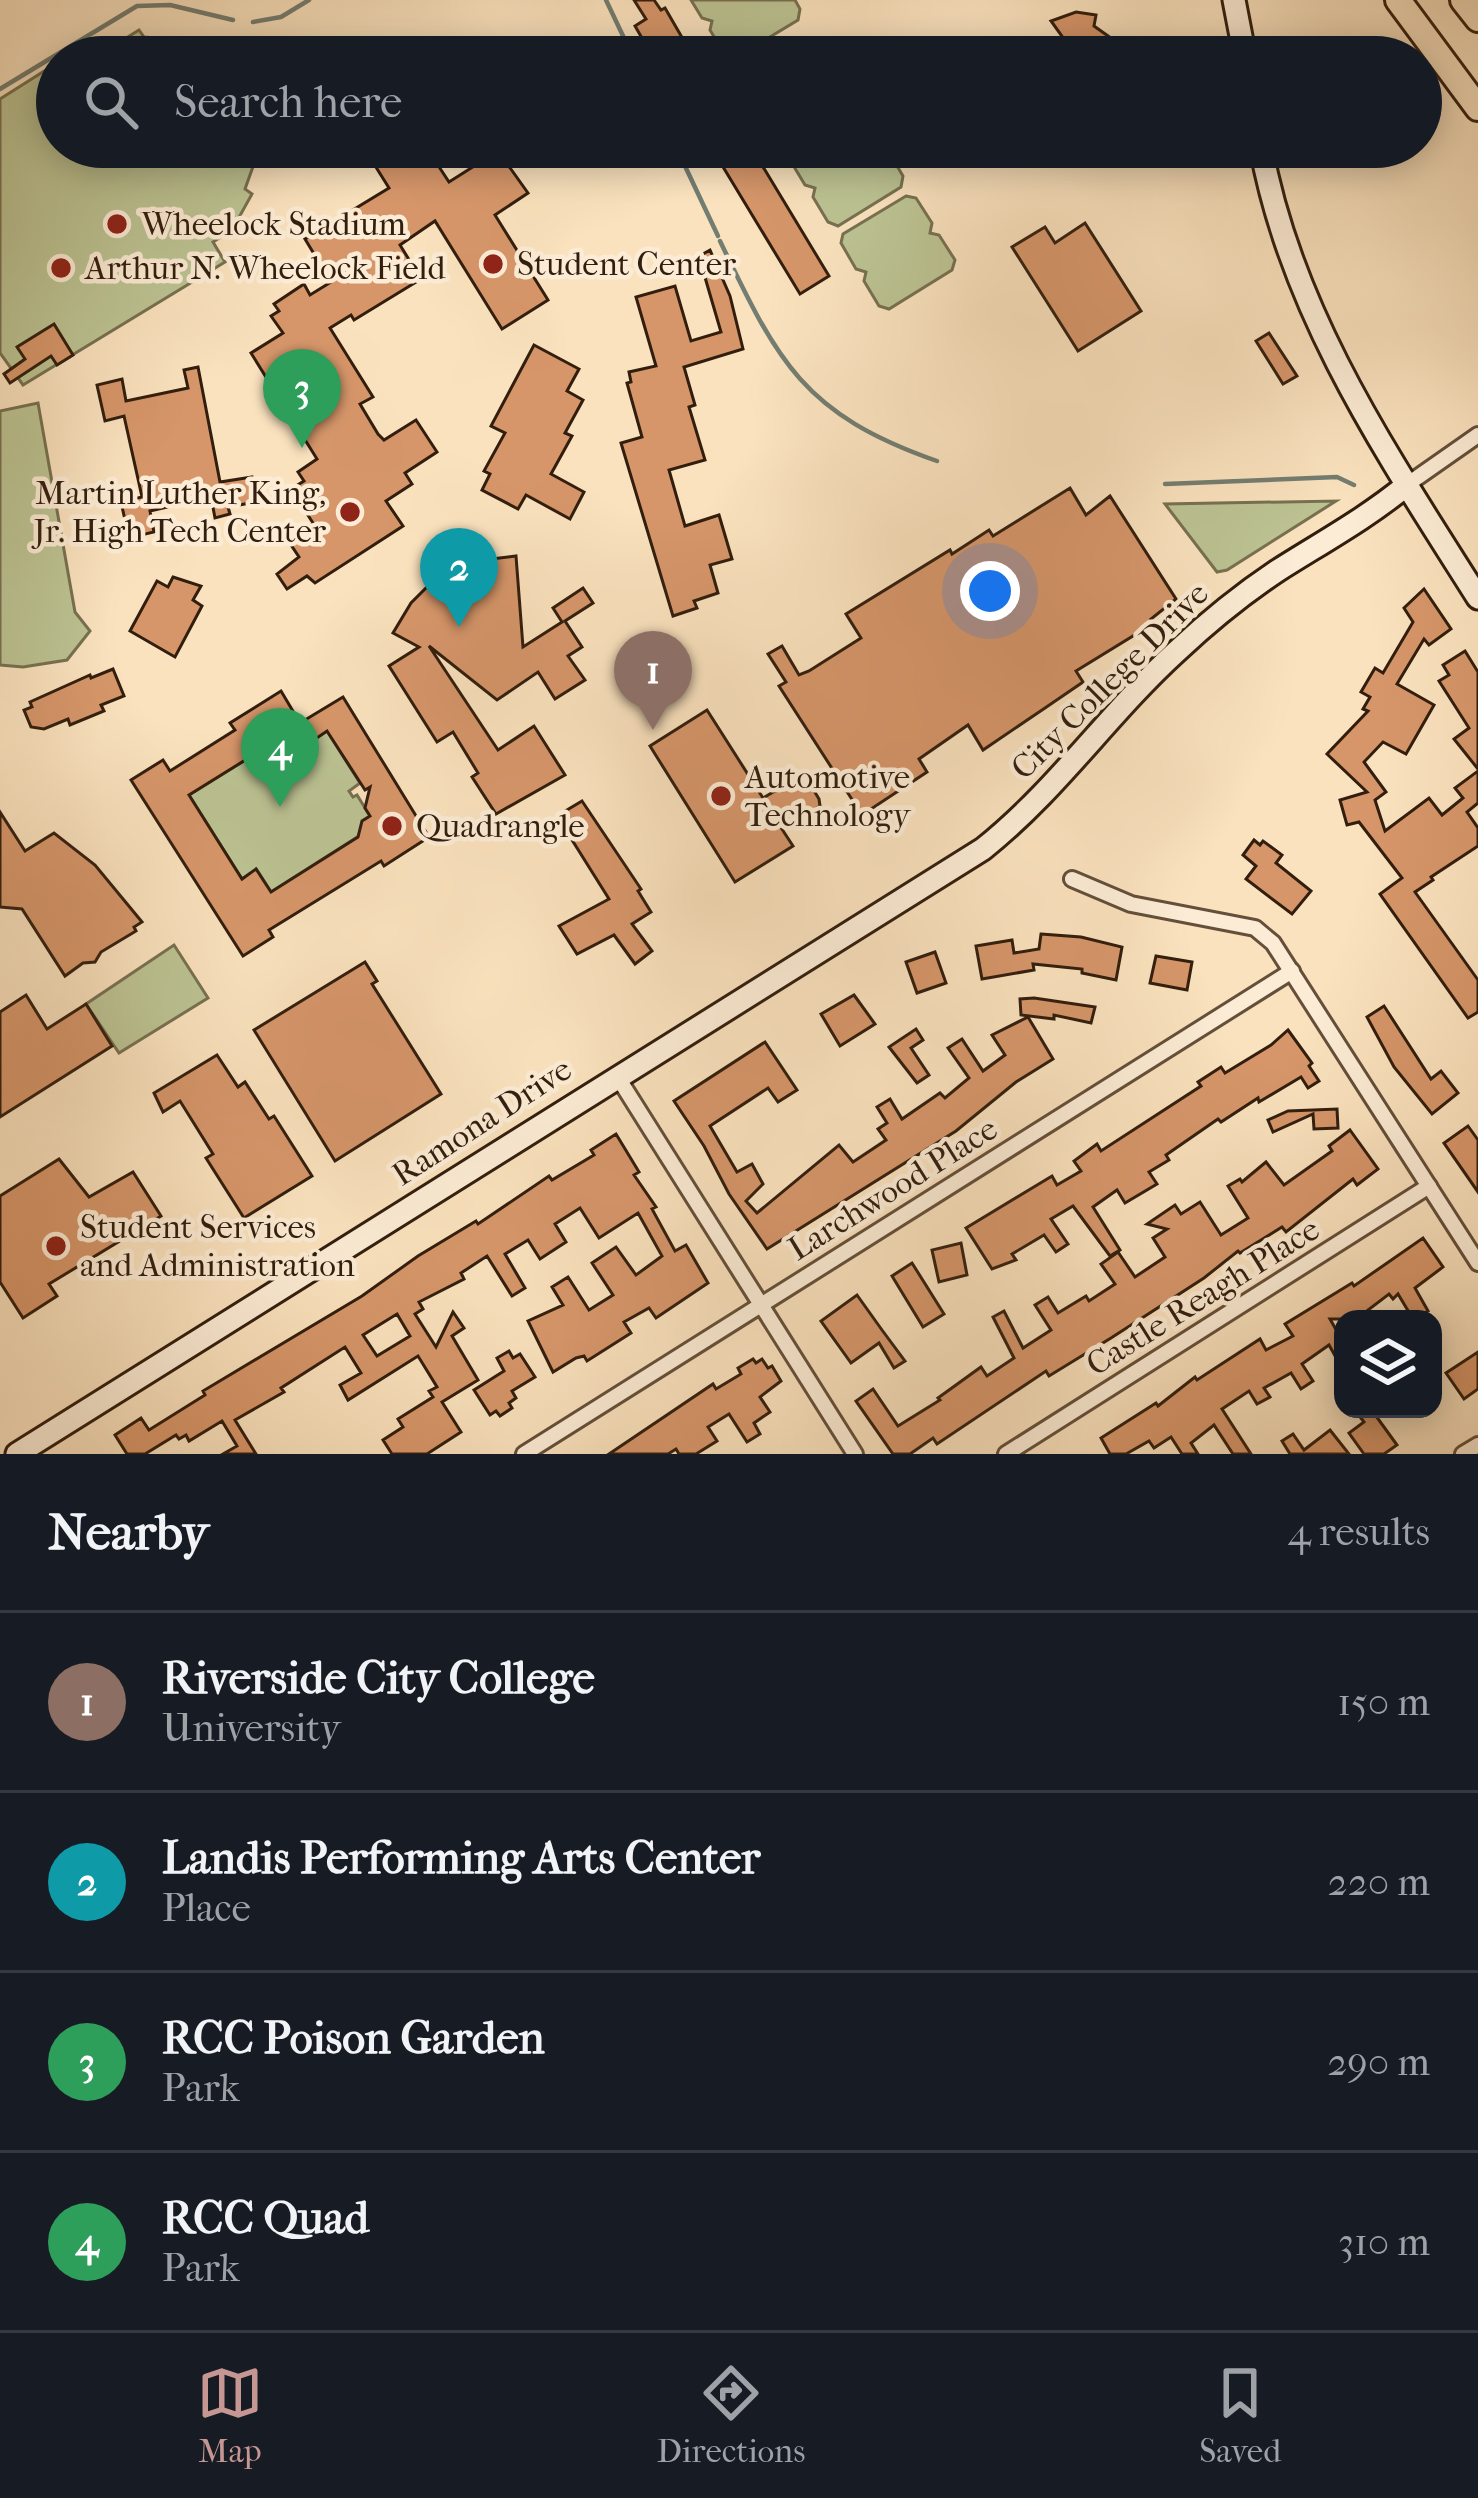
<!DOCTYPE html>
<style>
:root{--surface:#171b24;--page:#242831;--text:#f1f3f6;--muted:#9ea1a6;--line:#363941;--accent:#c59692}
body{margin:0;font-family:"IM FELL French Canon",serif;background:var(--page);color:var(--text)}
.controls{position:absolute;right:36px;bottom:36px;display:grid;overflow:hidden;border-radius:24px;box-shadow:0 6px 30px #0003}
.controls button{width:108px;height:108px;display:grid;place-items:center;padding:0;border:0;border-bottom:3px solid var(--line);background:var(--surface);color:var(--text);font:60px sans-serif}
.you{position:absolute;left:990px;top:591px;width:42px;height:42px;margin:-30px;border:9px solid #fff;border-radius:50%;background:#1a73e8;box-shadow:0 0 0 18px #1a73e833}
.badge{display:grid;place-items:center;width:78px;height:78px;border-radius:50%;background:var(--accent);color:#fff;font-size:39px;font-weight:700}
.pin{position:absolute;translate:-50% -99px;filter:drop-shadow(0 3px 6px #0008)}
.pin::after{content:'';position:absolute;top:63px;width:42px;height:36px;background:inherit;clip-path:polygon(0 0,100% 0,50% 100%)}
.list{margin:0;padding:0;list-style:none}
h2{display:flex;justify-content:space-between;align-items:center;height:156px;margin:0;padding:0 48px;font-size:51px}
h2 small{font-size:39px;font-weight:400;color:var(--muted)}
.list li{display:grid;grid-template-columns:78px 1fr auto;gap:36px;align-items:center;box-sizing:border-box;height:180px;padding:0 48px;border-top:3px solid var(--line)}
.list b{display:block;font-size:45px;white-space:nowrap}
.list p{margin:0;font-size:39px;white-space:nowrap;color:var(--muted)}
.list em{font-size:39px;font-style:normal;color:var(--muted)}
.icon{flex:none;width:66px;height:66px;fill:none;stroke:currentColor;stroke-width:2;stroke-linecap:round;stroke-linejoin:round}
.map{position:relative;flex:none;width:1478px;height:1454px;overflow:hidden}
.search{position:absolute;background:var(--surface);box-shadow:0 6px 30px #0003;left:36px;right:36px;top:36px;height:132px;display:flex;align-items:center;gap:30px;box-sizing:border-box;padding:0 42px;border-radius:66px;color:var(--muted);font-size:45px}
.sheet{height:876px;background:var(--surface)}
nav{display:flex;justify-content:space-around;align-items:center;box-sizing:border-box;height:168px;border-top:3px solid var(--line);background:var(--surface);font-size:33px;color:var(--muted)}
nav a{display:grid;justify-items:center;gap:6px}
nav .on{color:var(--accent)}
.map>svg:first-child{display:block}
.green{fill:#bcc393;stroke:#777050;stroke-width:3}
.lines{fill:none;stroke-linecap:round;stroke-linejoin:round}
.stream{stroke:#737d71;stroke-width:4.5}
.building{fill:#d6966a;stroke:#321e0e;stroke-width:3;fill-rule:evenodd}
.street-casing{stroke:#644f3a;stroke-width:20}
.secondary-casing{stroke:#321e0e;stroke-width:27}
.highway-casing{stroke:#321e0e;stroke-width:30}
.street{stroke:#fcecd5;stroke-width:14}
.secondary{stroke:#fcecd5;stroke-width:21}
.highway{stroke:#fae2be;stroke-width:24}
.poi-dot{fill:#8f2418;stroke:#fcecd5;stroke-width:4.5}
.labels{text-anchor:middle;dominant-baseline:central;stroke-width:9;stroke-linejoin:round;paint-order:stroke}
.poi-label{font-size:33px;fill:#321e0e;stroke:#fcecd5;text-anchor:start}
.street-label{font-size:33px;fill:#321e0e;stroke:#fcecd5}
</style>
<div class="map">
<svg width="1478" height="1454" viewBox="0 0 1478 1454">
<rect width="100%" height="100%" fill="#fae2be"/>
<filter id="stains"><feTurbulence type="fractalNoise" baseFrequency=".00167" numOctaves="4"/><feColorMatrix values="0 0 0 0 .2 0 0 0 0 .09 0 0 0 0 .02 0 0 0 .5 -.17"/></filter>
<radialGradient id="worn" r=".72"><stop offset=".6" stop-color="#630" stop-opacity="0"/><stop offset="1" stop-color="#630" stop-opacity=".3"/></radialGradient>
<g class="green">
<path d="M 691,0 L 795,0 L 800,9 L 798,20 L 737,57 L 725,55 L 710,30 L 712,21 L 702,18 Z"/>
<path d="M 139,30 L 144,37 L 190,41 L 219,57 L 96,57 Z"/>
<path d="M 57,63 L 57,147 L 260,147 L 245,189 L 252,194 L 232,230 L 213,242 L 225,262 L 23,385 L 0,353 L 0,99 Z"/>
<path d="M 798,147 L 879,147 L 888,151 L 903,176 L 901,187 L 838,226 L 828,222 L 813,197 L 815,188 L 805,185 L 790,160 L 792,150 Z"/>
<path d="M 906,196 L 916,198 L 932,223 L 930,233 L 939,235 L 955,260 L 952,270 L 889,309 L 879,306 L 864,281 L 866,272 L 856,269 L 841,243 L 843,234 Z"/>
<path d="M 38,403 L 75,612 L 90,631 L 67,660 L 23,667 L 0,665 L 0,411 Z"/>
<path d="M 1336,501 L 1227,570 L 1217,572 L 1165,504 Z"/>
<path d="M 300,726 L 311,741 L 327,731 L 360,783 L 349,791 L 353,797 L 357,795 L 370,816 L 362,834 L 271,892 L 257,870 L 242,879 L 189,795 Z"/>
<path d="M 174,945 L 208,998 L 119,1053 L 86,1004 Z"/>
</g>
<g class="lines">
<g class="stream">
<path d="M 606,0 L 633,57"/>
<path d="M 253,22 L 281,17 L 309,0"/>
<path d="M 0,89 L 137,6 L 170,5 L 233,20"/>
<path d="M 676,147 L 718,236"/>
<path d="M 720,241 C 778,362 803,414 937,461"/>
<path d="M 1165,484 L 1337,477 L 1354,485"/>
</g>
</g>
<g class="building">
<path d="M 634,0 L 654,0 L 661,10 L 665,8 L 684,41 L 653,57 L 635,26 L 646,19 Z"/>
<path d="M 1076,12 L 1096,15 L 1094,26 L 1118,43 L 1124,57 L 1050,57 L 1064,39 L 1051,21 Z"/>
<path d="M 400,147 L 426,147 L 449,182 L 498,151 L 528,193 L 495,215 L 548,300 L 502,329 L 435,221 L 400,245 L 421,279 L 354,320 L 351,315 L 330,328 L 373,397 L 360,404 L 378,434 L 384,440 L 416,420 L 437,452 L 405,473 L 412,484 L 386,501 L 403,526 L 315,583 L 307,576 L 287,589 L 277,574 L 299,557 L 287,539 L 313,523 L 291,489 L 304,481 L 298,472 L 317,459 L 251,353 L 283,333 L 271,316 L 279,311 L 274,304 L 304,284 L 310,295 L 331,282 L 305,239 L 389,188 L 374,164 Z"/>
<path d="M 711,147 L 751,147 L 829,276 L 800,294 Z"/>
<path d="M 1085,223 L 1141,311 L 1078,351 L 1012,247 L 1045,227 L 1055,243 Z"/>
<path d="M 710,250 L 730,296 L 743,349 L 684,367 L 695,405 L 689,407 L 705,460 L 669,470 L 685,526 L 719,515 L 732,559 L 710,565 L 718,593 L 694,601 L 697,608 L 673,616 L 621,443 L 642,437 L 627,383 L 631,382 L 629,372 L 656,366 L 636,297 L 675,286 L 691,341 L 721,332 L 704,274 L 694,259 Z"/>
<path d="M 54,324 L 73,355 L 57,365 L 51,356 L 10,383 L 4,374 L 25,359 L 17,347 Z"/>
<path d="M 1269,333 L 1297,376 L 1283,384 L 1256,341 Z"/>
<path d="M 534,345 L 579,369 L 567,391 L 583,400 L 565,433 L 572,436 L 551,474 L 584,492 L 570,519 L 526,495 L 518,509 L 482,490 L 490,474 L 484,471 L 505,433 L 491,426 Z"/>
<path d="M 198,367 L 220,482 L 252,477 L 256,502 L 228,507 L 230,514 L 215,518 L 211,497 L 150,511 L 154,532 L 129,538 L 121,502 L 142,497 L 124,416 L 105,421 L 97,385 L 122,379 L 126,401 L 188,388 L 184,370 Z"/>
<path d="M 1070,488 L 1086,515 L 1110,496 L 1176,599 L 1151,619 L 1154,623 L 1076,671 L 1083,682 L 1045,708 L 983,750 L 968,725 L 919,759 L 927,772 L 862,815 L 779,686 L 786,682 L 768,654 L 782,646 L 799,675 L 809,671 L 861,638 L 846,614 L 950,550 L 952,554 L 989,530 L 993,536 Z"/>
<path d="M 516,556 L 523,647 L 562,622 L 553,608 L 583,588 L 593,603 L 565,621 L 582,647 L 568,656 L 585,680 L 555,699 L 538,672 L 497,700 L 429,646 L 498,750 L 534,726 L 565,775 L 496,814 L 472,777 L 478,773 L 453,732 L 437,742 L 389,666 L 419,647 L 393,633 L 411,603 L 431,583 L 467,562 Z"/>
<path d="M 173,577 L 201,586 L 193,600 L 202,606 L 175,657 L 130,631 L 157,581 L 168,587 Z"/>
<path d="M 1424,589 L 1451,629 L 1429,645 L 1424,639 L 1397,684 L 1434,705 L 1406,754 L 1383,742 L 1364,762 L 1386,792 L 1375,800 L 1385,831 L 1429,798 L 1442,815 L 1463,798 L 1455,788 L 1478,771 L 1478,803 L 1467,812 L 1478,828 L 1478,846 L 1431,877 L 1433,880 L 1415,892 L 1478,980 L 1478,1012 L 1468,1018 L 1380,894 L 1402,878 L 1359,822 L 1347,825 L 1340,800 L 1367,792 L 1327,754 L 1368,711 L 1363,709 L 1370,697 L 1361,692 L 1375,668 L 1383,673 L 1413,622 L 1404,608 Z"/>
<path d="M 1465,651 L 1478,672 L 1478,769 L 1454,739 L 1469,728 L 1439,681 L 1449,675 L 1443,665 Z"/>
<path d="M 113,669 L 124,696 L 101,705 L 104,711 L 70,725 L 68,719 L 44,729 L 31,727 L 24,710 L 32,707 L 30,702 L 90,675 L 91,678 Z"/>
<path d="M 281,691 L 300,723 L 343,697 L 429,837 L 384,866 L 381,861 L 269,930 L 273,937 L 243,956 L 131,780 L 163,760 L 170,771 L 235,730 L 230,723 ZM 300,726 L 311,742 L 327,731 L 365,790 L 370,787 L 365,808 L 370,816 L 362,821 L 358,837 L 271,892 L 256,869 L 242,879 L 189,795 Z"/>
<path d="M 707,710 L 763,798 L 804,774 L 819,799 L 820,806 L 807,814 L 803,808 L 778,823 L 793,846 L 735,882 L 650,746 Z"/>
<path d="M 582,801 L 641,889 L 638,891 L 651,912 L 632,924 L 652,951 L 635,964 L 614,935 L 577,954 L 559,926 L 609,899 L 557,816 Z"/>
<path d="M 0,812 L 25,851 L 54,833 L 95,865 L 142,922 L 134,927 L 136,931 L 101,952 L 95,962 L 83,963 L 65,976 L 22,909 L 0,907 Z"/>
<path d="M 1254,840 L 1260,845 L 1263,841 L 1282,855 L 1276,863 L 1311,891 L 1292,914 L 1246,879 L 1256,866 L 1243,855 Z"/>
<path d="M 1041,934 L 1081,937 L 1122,947 L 1116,980 L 1082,973 L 1082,969 L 1033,964 L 1034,970 L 982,979 L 976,946 L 1012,940 L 1014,953 L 1039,949 Z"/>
<path d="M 935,952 L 946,983 L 917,993 L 906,962 Z"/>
<path d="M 1156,956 L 1192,962 L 1187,990 L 1150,983 Z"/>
<path d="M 365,962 L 377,981 L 372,984 L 441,1094 L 335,1161 L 254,1030 Z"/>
<path d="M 26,995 L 47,1029 L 86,1004 L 112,1046 L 0,1117 L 0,1012 Z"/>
<path d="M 854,995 L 875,1024 L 840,1046 L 821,1014 Z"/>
<path d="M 1034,998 L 1095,1007 L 1091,1023 L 1054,1015 L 1054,1019 L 1021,1015 L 1020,999 Z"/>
<path d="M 1384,1006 L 1431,1079 L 1441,1071 L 1458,1093 L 1432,1114 L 1394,1067 L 1367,1017 Z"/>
<path d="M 1028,1017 L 1053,1059 L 1016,1082 L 956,1131 L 767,1249 L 729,1194 L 704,1146 L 674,1101 L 765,1042 L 797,1090 L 778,1102 L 768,1088 L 710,1126 L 737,1172 L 752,1164 L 763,1184 L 746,1201 L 757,1213 L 839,1145 L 853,1162 L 886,1140 L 878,1129 L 887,1123 L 877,1107 L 890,1099 L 902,1119 L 940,1093 L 945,1098 L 969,1078 L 948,1048 L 962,1039 L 983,1071 L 1005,1055 L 992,1035 Z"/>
<path d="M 916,1029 L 923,1040 L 911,1048 L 929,1075 L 917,1083 L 889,1047 Z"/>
<path d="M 1288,1030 L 1312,1063 L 1309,1066 L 1319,1081 L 1308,1088 L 1301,1077 L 1259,1102 L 1258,1098 L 1221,1122 L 1218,1119 L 1166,1155 L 1169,1160 L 1149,1172 L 1157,1184 L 1125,1203 L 1117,1190 L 1093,1207 L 1120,1250 L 1110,1256 L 1073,1206 L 1051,1219 L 1068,1244 L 1056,1252 L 1044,1235 L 1012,1254 L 1016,1260 L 992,1269 L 966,1228 L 1052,1176 L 1057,1185 L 1081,1171 L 1074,1161 L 1097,1144 L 1101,1151 L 1201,1086 L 1198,1082 L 1221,1067 L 1225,1073 L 1271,1045 Z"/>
<path d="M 217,1055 L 238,1087 L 245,1082 L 269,1119 L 274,1116 L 312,1176 L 244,1218 L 206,1158 L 213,1154 L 180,1101 L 163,1112 L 154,1093 Z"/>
<path d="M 1337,1109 L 1338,1128 L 1314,1129 L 1313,1114 L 1273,1132 L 1268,1120 L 1288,1111 Z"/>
<path d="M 1468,1126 L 1478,1140 L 1478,1192 L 1444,1143 Z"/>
<path d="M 1350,1130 L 1378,1169 L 1357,1185 L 1353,1179 L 1286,1232 L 1282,1227 L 1240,1253 L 1238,1251 L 1204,1278 L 1111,1338 L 1049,1376 L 1046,1371 L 937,1444 L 933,1438 L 910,1454 L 893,1454 L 856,1401 L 873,1389 L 898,1426 L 940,1400 L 938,1398 L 981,1367 L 987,1376 L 1014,1358 L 993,1317 L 1004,1311 L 1023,1348 L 1051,1330 L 1035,1305 L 1048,1297 L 1058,1313 L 1086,1296 L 1089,1301 L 1115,1284 L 1101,1264 L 1118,1252 L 1135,1277 L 1165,1257 L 1153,1238 L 1167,1229 L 1147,1224 L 1175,1205 L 1181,1214 L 1200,1202 L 1221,1235 L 1248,1218 L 1228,1186 L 1240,1179 L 1242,1182 L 1266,1162 L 1284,1185 L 1332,1151 L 1329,1146 Z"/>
<path d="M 616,1134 L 639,1172 L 634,1175 L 656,1207 L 652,1209 L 675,1251 L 686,1245 L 708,1283 L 656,1318 L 649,1308 L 624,1322 L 631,1333 L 587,1361 L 584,1356 L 576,1358 L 553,1372 L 528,1321 L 563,1305 L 552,1287 L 568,1277 L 589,1310 L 613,1295 L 592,1263 L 616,1247 L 636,1275 L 662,1256 L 638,1213 L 599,1238 L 580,1208 L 555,1224 L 566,1242 L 540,1259 L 528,1240 L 505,1254 L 525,1288 L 512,1296 L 487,1256 L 461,1273 L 464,1279 L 419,1302 L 423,1309 L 415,1314 L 436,1347 L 453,1312 L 464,1328 L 452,1336 L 478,1380 L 442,1402 L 461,1432 L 427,1454 L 392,1454 L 383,1440 L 403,1427 L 398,1419 L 433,1397 L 429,1391 L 437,1387 L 418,1356 L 348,1400 L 340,1385 L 361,1373 L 345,1347 L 281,1388 L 284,1392 L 235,1420 L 256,1454 L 223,1454 L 237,1446 L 222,1421 L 189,1441 L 186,1435 L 179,1439 L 176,1435 L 145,1454 L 127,1454 L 115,1435 L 141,1418 L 149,1430 L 205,1395 L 203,1391 L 362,1296 L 418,1256 L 476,1221 L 478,1224 L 549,1176 L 552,1180 L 594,1155 L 591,1150 ZM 397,1314 L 410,1336 L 377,1356 L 363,1335 Z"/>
<path d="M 59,1159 L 89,1197 L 133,1172 L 161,1216 L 49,1284 L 57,1296 L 23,1318 L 0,1282 L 0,1196 Z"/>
<path d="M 1423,1238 L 1443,1267 L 1415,1288 L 1428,1311 L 1413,1319 L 1398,1294 L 1393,1299 L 1389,1294 L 1368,1310 L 1374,1319 L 1330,1319 L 1343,1342 L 1343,1370 L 1329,1345 L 1302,1364 L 1313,1381 L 1301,1389 L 1291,1373 L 1264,1388 L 1270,1397 L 1257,1404 L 1249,1391 L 1222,1409 L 1251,1454 L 1233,1454 L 1214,1425 L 1191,1443 L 1198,1454 L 1182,1454 L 1171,1437 L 1154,1448 L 1149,1441 L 1126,1454 L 1110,1454 L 1101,1438 L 1156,1403 L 1158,1406 L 1195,1377 L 1197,1380 L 1260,1339 L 1266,1350 L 1293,1336 L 1285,1324 L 1352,1283 L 1354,1286 Z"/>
<path d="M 961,1243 L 967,1275 L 939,1282 L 932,1250 Z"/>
<path d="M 912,1263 L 944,1314 L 923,1327 L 892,1276 Z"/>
<path d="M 857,1295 L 882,1330 L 905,1361 L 894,1368 L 879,1343 L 851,1363 L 821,1321 Z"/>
<path d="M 509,1351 L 513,1358 L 520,1354 L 535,1377 L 512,1391 L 516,1398 L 509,1403 L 512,1408 L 500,1416 L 496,1411 L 490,1415 L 474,1390 L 504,1371 L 497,1358 Z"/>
<path d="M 1478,1352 L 1478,1389 L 1464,1399 L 1446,1373 Z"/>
<path d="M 753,1359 L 756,1363 L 762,1359 L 768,1368 L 772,1366 L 781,1381 L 760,1397 L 770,1412 L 754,1423 L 760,1434 L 747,1442 L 729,1414 L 708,1427 L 717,1441 L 696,1454 L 679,1454 L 676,1449 L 668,1454 L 609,1454 L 713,1384 L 716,1389 L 741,1374 L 738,1368 Z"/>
<path d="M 1354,1409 L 1371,1409 L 1397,1445 L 1384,1454 L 1364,1454 L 1349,1433 L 1364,1422 Z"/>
<path d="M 1330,1430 L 1349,1454 L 1290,1454 L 1282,1441 L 1293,1434 L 1304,1450 Z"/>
</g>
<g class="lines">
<g class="street-casing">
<g id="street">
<path d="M 1408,484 L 1478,435"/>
<path d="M 1072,879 L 1131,904 L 1255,928 L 1273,943 L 1478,1263"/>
<path d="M 617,1076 L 855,1454"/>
<path d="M 524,1454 L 1292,971"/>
<path d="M 1006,1454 L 1429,1186"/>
<path d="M 1463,1454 L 1478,1445"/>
</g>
</g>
<g class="secondary-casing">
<g id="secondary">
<path d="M 1234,0 L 1245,57"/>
<path d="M 1261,147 C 1291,314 1389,457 1478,598"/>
<path d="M 17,1454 L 983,849 C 1058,789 1107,715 1176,652 C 1208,622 1241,595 1277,571 C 1321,543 1367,518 1408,484"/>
</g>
</g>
<g class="highway-casing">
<g id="highway">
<path d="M 1398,0 L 1478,108"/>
<path d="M 1463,0 L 1478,19"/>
</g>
</g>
<use href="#street" class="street"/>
<use href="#secondary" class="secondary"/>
<use href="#highway" class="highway"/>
</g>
<g class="poi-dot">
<circle cx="117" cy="224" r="12"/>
<circle cx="493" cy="264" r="12"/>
<circle cx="61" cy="268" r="12"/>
<circle cx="350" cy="512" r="12"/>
<circle cx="721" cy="796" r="12"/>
<circle cx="392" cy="826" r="12"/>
<circle cx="56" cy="1246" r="12"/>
</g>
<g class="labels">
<g class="poi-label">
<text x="141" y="224">Wheelock Stadium</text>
<text x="517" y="264">Student Center</text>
<text x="85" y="268">Arthur N. Wheelock Field</text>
<text x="326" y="493" text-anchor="end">Martin Luther King,<tspan x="326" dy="38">Jr. High Tech Center</tspan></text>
<text x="745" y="777">Automotive<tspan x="745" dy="38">Technology</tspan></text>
<text x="416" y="826">Quadrangle</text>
<text x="80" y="1227">Student Services<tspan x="80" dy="38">and Administration</tspan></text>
</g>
<g class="street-label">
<text transform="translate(1110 681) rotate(-45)">City College Drive</text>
<text transform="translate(482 1122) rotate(-33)">Ramona Drive</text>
<text transform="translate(893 1189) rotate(-32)">Larchwood Place</text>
<text transform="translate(1203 1297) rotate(-32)">Castle Reagh Place</text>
</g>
</g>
<rect width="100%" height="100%" filter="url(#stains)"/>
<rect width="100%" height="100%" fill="url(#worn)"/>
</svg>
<div class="controls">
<button><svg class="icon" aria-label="layers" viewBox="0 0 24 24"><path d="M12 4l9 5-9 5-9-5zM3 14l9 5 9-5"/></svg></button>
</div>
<div class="you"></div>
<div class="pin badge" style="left:653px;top:730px;background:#8d6e63">1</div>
<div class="pin badge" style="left:459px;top:627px;background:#0f9aa8">2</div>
<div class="pin badge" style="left:302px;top:448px;background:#2e9e5b">3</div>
<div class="pin badge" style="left:280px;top:807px;background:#2e9e5b">4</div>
<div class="search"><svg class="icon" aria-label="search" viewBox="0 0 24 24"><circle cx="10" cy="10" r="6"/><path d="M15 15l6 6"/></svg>Search here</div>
</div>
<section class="sheet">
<h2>Nearby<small>4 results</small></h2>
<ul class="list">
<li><span class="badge" style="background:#8d6e63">1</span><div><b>Riverside City College</b><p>University</p></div><em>150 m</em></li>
<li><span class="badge" style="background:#0f9aa8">2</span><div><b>Landis Performing Arts Center</b><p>Place</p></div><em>220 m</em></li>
<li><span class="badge" style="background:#2e9e5b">3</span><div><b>RCC Poison Garden</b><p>Park</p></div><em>290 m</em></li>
<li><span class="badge" style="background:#2e9e5b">4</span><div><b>RCC Quad</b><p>Park</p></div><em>310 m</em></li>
</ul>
</section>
<nav>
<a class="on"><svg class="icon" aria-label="map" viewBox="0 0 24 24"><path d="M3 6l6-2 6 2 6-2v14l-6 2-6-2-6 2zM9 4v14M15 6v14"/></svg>Map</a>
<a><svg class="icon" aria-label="directions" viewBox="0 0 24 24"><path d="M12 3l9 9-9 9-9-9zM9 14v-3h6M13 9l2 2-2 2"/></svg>Directions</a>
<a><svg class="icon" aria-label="saved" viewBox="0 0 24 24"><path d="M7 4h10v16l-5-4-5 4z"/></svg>Saved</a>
</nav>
